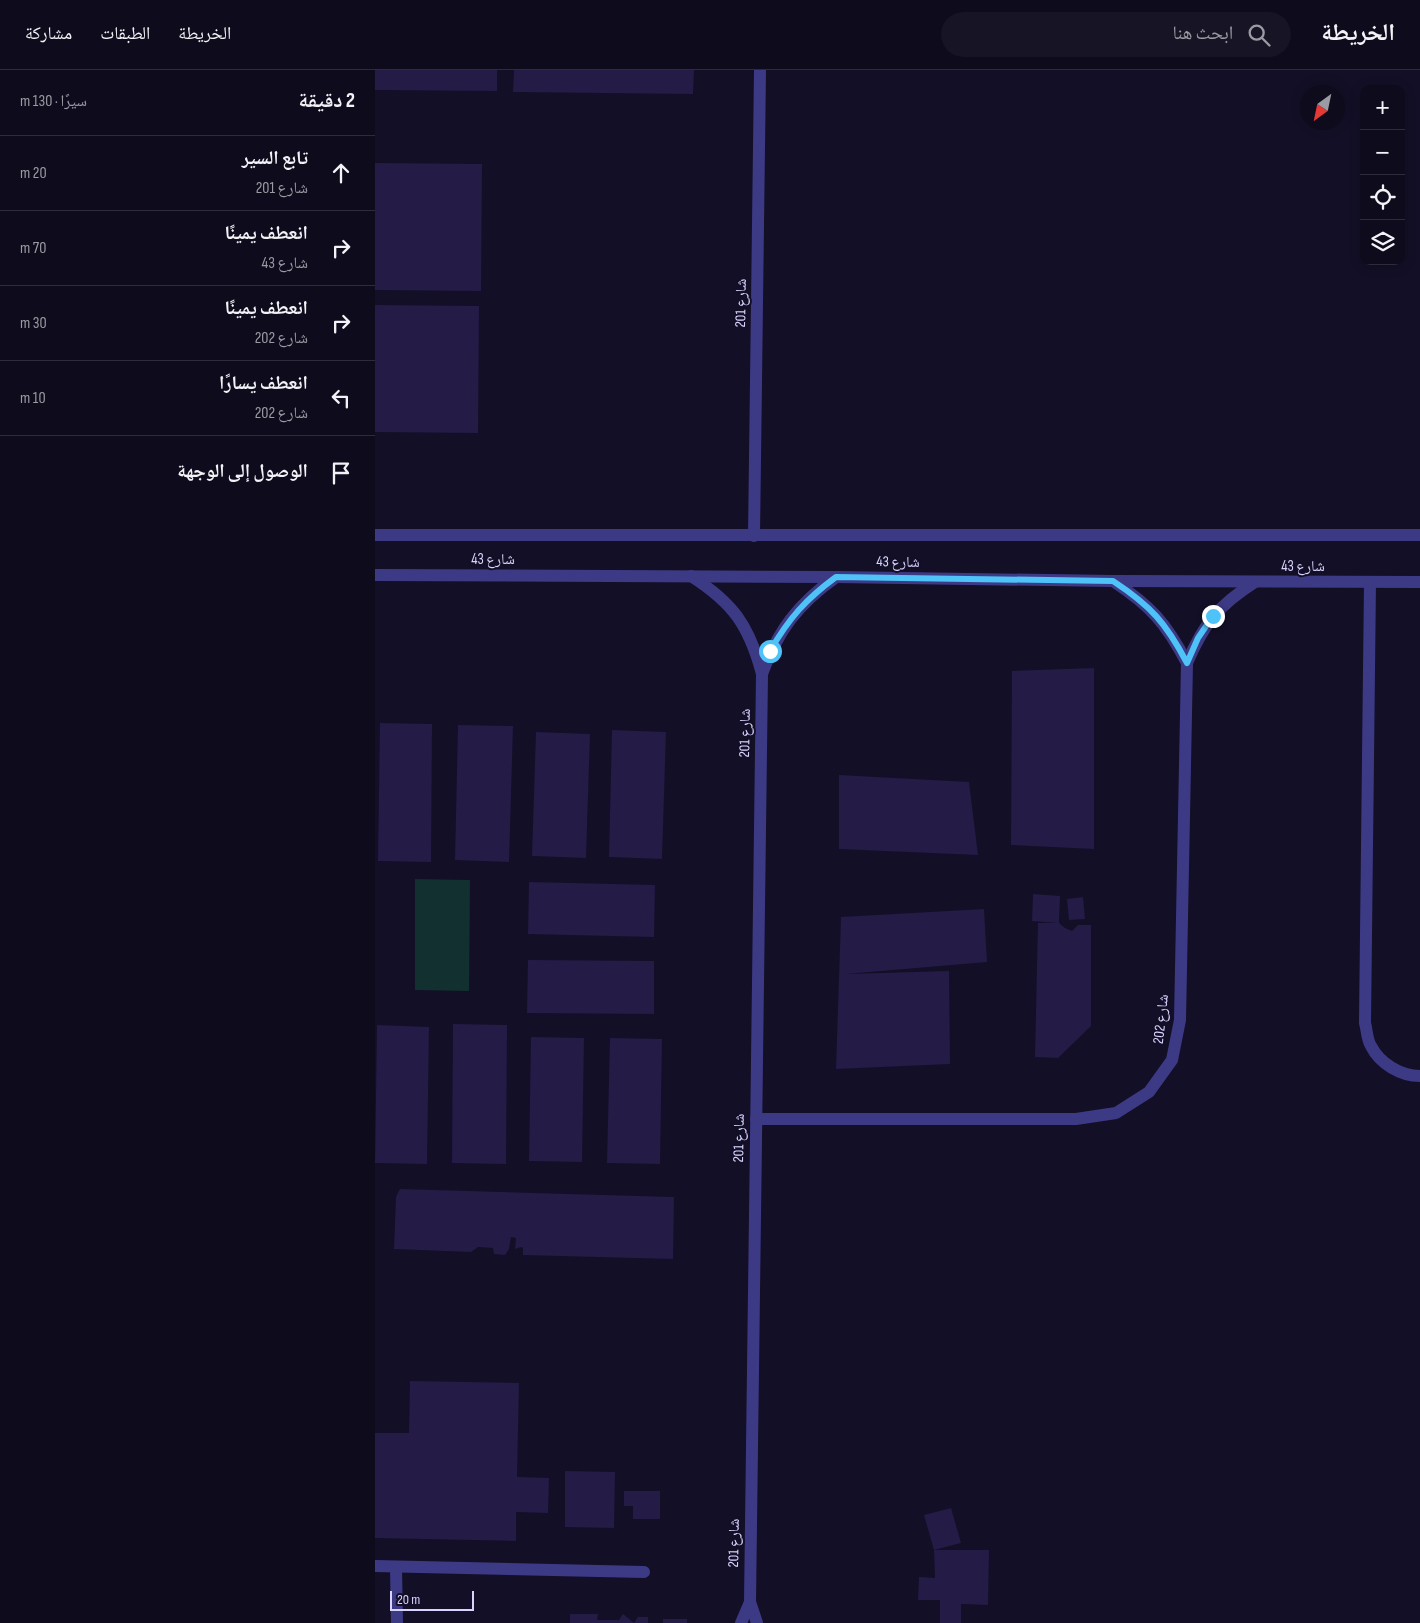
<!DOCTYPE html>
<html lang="ar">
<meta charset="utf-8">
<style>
:root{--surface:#0e0b1c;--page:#171425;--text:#f1f3f6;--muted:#9b9ba3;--line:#2e2b3b}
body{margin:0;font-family:"Sofia Sans Condensed","Noto Naskh Arabic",sans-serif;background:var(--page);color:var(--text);direction:rtl}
.controls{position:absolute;right:15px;top:15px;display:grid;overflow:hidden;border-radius:10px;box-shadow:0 2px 12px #0003}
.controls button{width:45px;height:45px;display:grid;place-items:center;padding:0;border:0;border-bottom:1px solid var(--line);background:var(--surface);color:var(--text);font:25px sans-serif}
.compass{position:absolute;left:925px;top:15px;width:45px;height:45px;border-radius:50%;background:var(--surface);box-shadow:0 2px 12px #0003;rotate:213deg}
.scale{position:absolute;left:15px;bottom:12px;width:84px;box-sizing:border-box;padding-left:5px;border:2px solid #d9d4ff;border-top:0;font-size:14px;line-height:18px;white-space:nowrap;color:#d9d4ff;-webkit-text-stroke:4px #130f26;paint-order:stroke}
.stop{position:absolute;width:15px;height:15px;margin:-11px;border:4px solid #4fc3f7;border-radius:50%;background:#fff}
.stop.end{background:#4fc3f7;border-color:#fff;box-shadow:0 1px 5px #0008}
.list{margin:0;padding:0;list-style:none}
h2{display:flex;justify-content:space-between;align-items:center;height:65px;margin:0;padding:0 20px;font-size:21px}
h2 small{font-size:16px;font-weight:400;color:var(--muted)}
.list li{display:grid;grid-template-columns:32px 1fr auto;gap:15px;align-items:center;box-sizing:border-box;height:75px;padding:0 20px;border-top:1px solid var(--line)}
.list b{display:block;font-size:19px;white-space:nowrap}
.list p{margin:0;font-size:16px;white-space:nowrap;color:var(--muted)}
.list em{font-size:16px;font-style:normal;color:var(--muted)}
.icon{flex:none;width:28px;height:28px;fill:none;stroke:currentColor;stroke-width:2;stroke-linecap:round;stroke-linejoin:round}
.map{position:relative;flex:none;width:1045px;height:1553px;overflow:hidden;direction:ltr}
header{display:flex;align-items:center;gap:30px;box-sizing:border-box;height:70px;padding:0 25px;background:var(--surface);border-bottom:1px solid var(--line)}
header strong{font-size:24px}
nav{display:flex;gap:28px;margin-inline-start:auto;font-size:18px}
.search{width:350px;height:45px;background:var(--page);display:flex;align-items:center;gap:12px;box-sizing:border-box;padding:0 18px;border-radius:28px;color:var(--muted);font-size:19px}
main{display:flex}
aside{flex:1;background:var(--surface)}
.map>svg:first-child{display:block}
.green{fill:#12302f}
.building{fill:#241b47}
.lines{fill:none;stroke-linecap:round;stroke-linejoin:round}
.lane{stroke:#3d3a85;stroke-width:12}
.street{stroke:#3d3a85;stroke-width:12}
.route{stroke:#4fc3f7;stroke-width:6}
.labels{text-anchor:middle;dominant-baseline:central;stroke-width:4;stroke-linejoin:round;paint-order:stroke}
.street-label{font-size:15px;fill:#d9d4ff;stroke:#130f26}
</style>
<header>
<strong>الخريطة</strong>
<div class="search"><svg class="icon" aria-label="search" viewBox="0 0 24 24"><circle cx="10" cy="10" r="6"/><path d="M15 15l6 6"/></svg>ابحث هنا</div>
<nav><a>الخريطة</a><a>الطبقات</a><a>مشاركة</a></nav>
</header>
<main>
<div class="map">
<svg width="1045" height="1553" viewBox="0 0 1045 1553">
<rect width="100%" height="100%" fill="#130f26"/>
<path class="green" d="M 40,809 L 95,810 L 94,921 L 40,920 Z"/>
<g class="building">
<path d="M 0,0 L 122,0 L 122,21 L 0,20 Z"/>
<path d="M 139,0 L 319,0 L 318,24 L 138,22 Z"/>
<path d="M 0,93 L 107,94 L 106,221 L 0,220 Z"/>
<path d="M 0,235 L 104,236 L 103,363 L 0,362 Z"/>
<path d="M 719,598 L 719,779 L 636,775 L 637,601 Z"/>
<path d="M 5,653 L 57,654 L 56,792 L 3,791 Z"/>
<path d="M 83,655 L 138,656 L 134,792 L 80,790 Z"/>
<path d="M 237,660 L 291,662 L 287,789 L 234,787 Z"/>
<path d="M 161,662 L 215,664 L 211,788 L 157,786 Z"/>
<path d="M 464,705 L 594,712 L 603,785 L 464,779 Z"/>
<path d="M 154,812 L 280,815 L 279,867 L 153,864 Z"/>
<path d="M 658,824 L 685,826 L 684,853 L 690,858 L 697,861 L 703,855 L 716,855 L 716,956 L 683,988 L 660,987 L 663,853 L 682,853 L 657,851 Z"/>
<path d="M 708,827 L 710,849 L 694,850 L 692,829 Z"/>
<path d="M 609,839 L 612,892 L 471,904 L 574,901 L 575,994 L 461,999 L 466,847 Z"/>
<path d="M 153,890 L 279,891 L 279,944 L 152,943 Z"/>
<path d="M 78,954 L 132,955 L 131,1094 L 77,1093 Z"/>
<path d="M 2,955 L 54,957 L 52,1094 L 0,1093 Z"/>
<path d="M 156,967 L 209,968 L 207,1092 L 154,1091 Z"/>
<path d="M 235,968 L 287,969 L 285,1094 L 232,1093 Z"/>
<path d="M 25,1119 L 299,1127 L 298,1189 L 148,1185 L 148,1178 L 146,1177 L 140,1179 L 141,1168 L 136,1167 L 134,1179 L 130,1185 L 119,1184 L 118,1178 L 103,1177 L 96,1182 L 19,1179 L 21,1127 Z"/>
<path d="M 35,1311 L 144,1313 L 142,1407 L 174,1408 L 173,1443 L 141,1442 L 141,1471 L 0,1468 L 0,1363 L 34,1363 Z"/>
<path d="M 190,1401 L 240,1402 L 239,1458 L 190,1457 Z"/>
<path d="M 249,1421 L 285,1421 L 285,1449 L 258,1449 L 258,1436 L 249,1436 Z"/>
<path d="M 576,1438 L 586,1473 L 559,1480 L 549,1445 Z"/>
<path d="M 559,1480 L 614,1480 L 613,1535 L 586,1534 L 586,1553 L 565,1553 L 565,1530 L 543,1530 L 544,1507 L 560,1508 Z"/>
<path d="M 195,1544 L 223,1544 L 222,1550 L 244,1550 L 248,1544 L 259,1553 L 263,1547 L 273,1547 L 273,1553 L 195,1553 Z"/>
<rect x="288" y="1549" width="24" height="4"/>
</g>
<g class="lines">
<g class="lane">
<path d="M 995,512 L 990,953 C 992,960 992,970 996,976 C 1005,994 1026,1006 1045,1006"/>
<path d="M 0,1496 L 269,1502"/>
<path d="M 21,1497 L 22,1553"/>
</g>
<g class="street">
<path d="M 0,465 L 1045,465"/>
<path d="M 379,466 L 385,0"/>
<path d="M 0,505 L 461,507 L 738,511 L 1045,512"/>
<path d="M 316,506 C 358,533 374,555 387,604 L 375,1532 L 382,1553"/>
<path d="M 738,511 C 776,536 791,553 812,593"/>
<path d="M 387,604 C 403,560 423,534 461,507"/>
<path d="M 381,1049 L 701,1049 L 741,1043 L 774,1022 L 797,990 L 805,950 L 812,593 C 829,553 844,535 880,512"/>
<path d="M 366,1553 L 375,1532"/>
</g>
</g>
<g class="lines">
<path class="route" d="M 395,581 C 414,548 431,529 461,507 L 738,511 C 776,536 791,553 812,593 L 823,568 L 838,546"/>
</g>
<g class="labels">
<g class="street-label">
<text transform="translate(366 233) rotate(-89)">شارع 201</text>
<text x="118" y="489">شارع 43</text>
<text transform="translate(523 492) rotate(1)">شارع 43</text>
<text x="928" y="496">شارع 43</text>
<text transform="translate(370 663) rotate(-89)">شارع 201</text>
<text transform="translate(786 949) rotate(-84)">شارع 202</text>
<text transform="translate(364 1068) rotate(-89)">شارع 201</text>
<text transform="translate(359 1473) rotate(-89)">شارع 201</text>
</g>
</g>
</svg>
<div class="controls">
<button>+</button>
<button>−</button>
<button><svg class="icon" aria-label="locate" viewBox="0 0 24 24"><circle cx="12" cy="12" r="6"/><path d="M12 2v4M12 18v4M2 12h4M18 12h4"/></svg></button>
<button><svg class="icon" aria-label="layers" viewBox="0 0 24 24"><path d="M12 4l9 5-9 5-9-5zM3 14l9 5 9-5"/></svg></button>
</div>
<svg class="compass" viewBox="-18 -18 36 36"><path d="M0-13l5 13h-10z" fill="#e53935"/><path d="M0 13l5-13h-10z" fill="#9b9ba3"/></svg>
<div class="scale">20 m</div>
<div class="stop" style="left:395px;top:581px"></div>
<div class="stop end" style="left:838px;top:546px"></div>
</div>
<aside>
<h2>2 دقيقة<small>سيرًا · 130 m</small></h2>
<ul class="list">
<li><svg class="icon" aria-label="ahead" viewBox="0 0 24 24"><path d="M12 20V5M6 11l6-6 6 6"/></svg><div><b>تابع السير</b><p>شارع 201</p></div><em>20 m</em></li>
<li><svg class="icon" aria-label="right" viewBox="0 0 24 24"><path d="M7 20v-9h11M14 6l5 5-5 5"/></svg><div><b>انعطف يمينًا</b><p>شارع 43</p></div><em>70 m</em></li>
<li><svg class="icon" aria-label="right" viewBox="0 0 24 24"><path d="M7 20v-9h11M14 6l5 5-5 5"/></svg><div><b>انعطف يمينًا</b><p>شارع 202</p></div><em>30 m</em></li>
<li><svg class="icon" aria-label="left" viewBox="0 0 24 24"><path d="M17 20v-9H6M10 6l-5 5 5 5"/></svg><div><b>انعطف يسارًا</b><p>شارع 202</p></div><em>10 m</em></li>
<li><svg class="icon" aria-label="arrive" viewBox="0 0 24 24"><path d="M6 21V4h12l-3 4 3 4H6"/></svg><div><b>الوصول إلى الوجهة</b></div></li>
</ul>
</aside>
</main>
